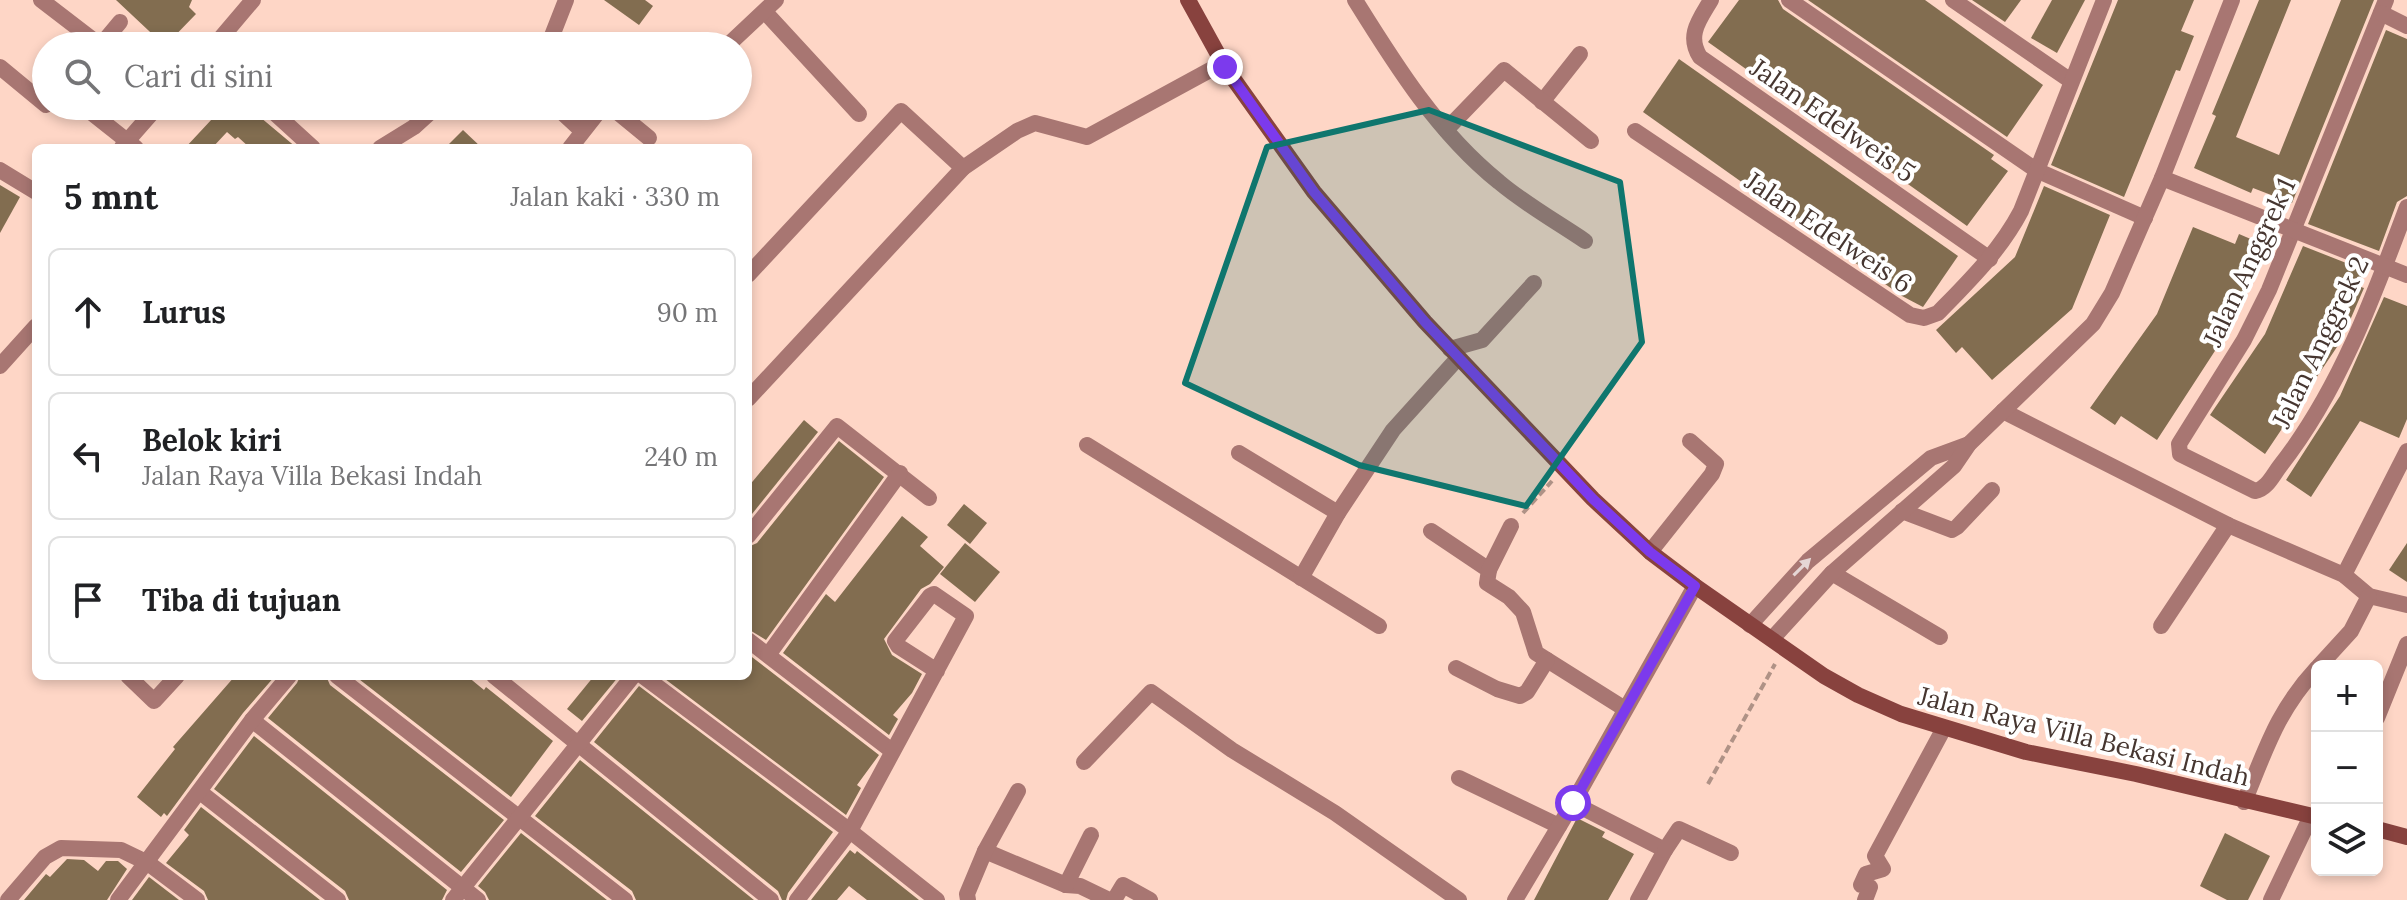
<!DOCTYPE html>
<html lang="id">
<meta charset="utf-8">
<style>
:root{--surface:#fff;--page:#f2f2f2;--text:#202124;--muted:#757577;--line:#e0e0e0}
body{margin:0;font-family:Lora,serif;background:var(--page);color:var(--text)}
.controls{position:absolute;right:24px;bottom:24px;display:grid;overflow:hidden;border-radius:12px;box-shadow:0 4px 12px #0003}
.controls button{width:72px;height:72px;display:grid;place-items:center;padding:0;border:0;border-bottom:2px solid var(--line);background:var(--surface);color:var(--text);font:40px sans-serif}
.stop{position:absolute;width:24px;height:24px;margin:-18px;border:6px solid #7c3aed;border-radius:50%;background:#fff}
.stop.end{background:#7c3aed;border-color:#fff;box-shadow:0 2px 8px #0008}
.list{margin:0;padding:0;list-style:none}
h2{display:flex;justify-content:space-between;align-items:center;height:104px;margin:0;padding:0 32px;font-size:34px}
h2 small{font-size:26px;font-weight:400;color:var(--muted)}
.list li{display:grid;grid-template-columns:52px 1fr auto;gap:24px;align-items:center;box-sizing:border-box;height:128px;margin:0 16px 16px;padding:0 16px;border:2px solid var(--line);border-radius:12px}
.list b{display:block;font-size:30px;white-space:nowrap}
.list p{margin:0;font-size:26px;white-space:nowrap;color:var(--muted)}
.list em{font-size:26px;font-style:normal;color:var(--muted)}
.icon{flex:none;width:44px;height:44px;fill:none;stroke:currentColor;stroke-width:2;stroke-linecap:round;stroke-linejoin:round}
.map{position:relative;flex:none;width:2407px;height:900px;overflow:hidden}
.search{position:absolute;background:var(--surface);box-shadow:0 4px 12px #0003;left:32px;top:32px;width:720px;height:88px;display:flex;align-items:center;gap:20px;box-sizing:border-box;padding:0 28px;border-radius:44px;color:var(--muted);font-size:30px}
.panel{position:absolute;background:var(--surface);box-shadow:0 4px 12px #0003;left:32px;top:144px;width:720px;height:536px;border-radius:12px}
.map>svg:first-child{display:block}
.building{fill:#826d50}
.lines{fill:none;stroke-linecap:round;stroke-linejoin:round}
.path{stroke:#af9286;stroke-width:4;stroke-dasharray:8 4;stroke-linecap:butt}
.minor{stroke:#a87672;stroke-width:16}
.secondary{stroke:#88423e;stroke-width:16}
.oneway{fill:#e5d6d5}
.route{stroke:#7c3aed;stroke-width:10}
.marked{fill:#0f766e;fill-opacity:0.2;stroke:#0f766e;stroke-width:6;stroke-linejoin:round}
.labels{text-anchor:middle;dominant-baseline:central;stroke-width:8;stroke-linejoin:round;paint-order:stroke}
.street-label{font-size:26px;fill:#463630;stroke:#fff}
</style>
<div class="map">
<svg width="2407" height="900" viewBox="0 0 2407 900">
<rect width="100%" height="100%" fill="#fed6c6"/>
<g class="building">
<path d="M 116,0 L 192,0 L 189,7 L 196,14 L 165,46 Z"/>
<path d="M 604,0 L 645,0 L 653,6 L 639,25 Z"/>
<path d="M 1739,0 L 1778,0 L 1783,9 L 1994,155 L 1991,159 L 2008,171 L 1967,226 L 1708,42 Z"/>
<path d="M 1808,0 L 1925,0 L 2043,85 L 2007,137 Z"/>
<path d="M 1972,0 L 2021,0 L 2005,22 Z"/>
<path d="M 2052,0 L 2085,0 L 2057,53 L 2031,38 Z"/>
<path d="M 2118,0 L 2194,0 L 2181,31 L 2194,36 L 2180,71 L 2176,70 L 2124,197 L 2051,165 Z"/>
<path d="M 2259,0 L 2291,0 L 2236,137 L 2279,155 L 2341,0 L 2374,0 L 2292,203 L 2253,188 L 2251,193 L 2194,168 L 2216,116 L 2212,114 Z"/>
<path d="M 2386,30 L 2407,39 L 2407,196 L 2397,202 L 2379,251 L 2308,224 Z"/>
<path d="M 1679,59 L 1958,256 L 1923,307 L 1902,296 L 1643,112 Z"/>
<path d="M 199,106 L 247,106 L 297,148 L 250,148 L 238,137 L 235,139 L 227,132 L 212,148 L 185,148 L 212,119 Z"/>
<path d="M 463,130 L 482,148 L 445,148 Z"/>
<path d="M 0,185 L 20,197 L 0,233 Z"/>
<path d="M 2044,186 L 2110,215 L 2072,309 L 1992,380 L 1962,347 L 1956,353 L 1936,330 L 2015,257 Z"/>
<path d="M 2193,227 L 2235,244 L 2239,234 L 2267,246 L 2237,317 L 2157,440 L 2121,416 L 2115,425 L 2090,408 L 2157,314 Z"/>
<path d="M 2303,246 L 2364,270 L 2358,286 L 2364,288 L 2341,341 L 2265,454 L 2210,415 L 2265,334 Z"/>
<path d="M 2384,297 L 2407,306 L 2407,419 L 2399,438 L 2360,421 L 2311,497 L 2286,480 L 2340,396 Z"/>
<path d="M 804,420 L 818,432 L 748,519 L 748,487 Z"/>
<path d="M 839,441 L 884,477 L 766,640 L 748,629 L 748,547 L 757,543 Z"/>
<path d="M 964,504 L 987,523 L 970,544 L 947,525 Z"/>
<path d="M 902,516 L 928,537 L 920,546 L 944,567 L 930,584 L 921,589 L 884,639 L 892,655 L 922,674 L 912,693 L 893,715 L 898,719 L 889,735 L 783,653 L 826,594 L 835,602 Z"/>
<path d="M 965,543 L 1000,572 L 975,602 L 940,574 Z"/>
<path d="M 2407,543 L 2407,582 L 2389,570 Z"/>
<path d="M 748,654 L 879,755 L 857,785 L 861,788 L 846,815 L 661,676 L 748,676 Z"/>
<path d="M 235,676 L 275,676 L 243,713 L 167,816 L 164,813 L 161,817 L 137,797 L 175,749 L 173,747 Z"/>
<path d="M 300,676 L 326,676 L 330,685 L 504,820 L 461,872 L 268,718 L 297,683 Z"/>
<path d="M 355,676 L 467,676 L 484,690 L 486,687 L 553,741 L 511,797 Z"/>
<path d="M 594,676 L 619,676 L 582,721 L 567,709 Z"/>
<path d="M 639,686 L 833,832 L 788,893 L 786,900 L 782,900 L 778,891 L 594,742 Z"/>
<path d="M 254,736 L 447,890 L 442,900 L 349,900 L 345,891 L 214,789 Z"/>
<path d="M 580,760 L 754,900 L 636,900 L 632,891 L 535,816 Z"/>
<path d="M 201,807 L 320,900 L 208,900 L 204,891 L 166,863 L 189,835 L 184,830 Z"/>
<path d="M 1577,818 L 1605,832 L 1602,837 L 1634,854 L 1608,900 L 1534,900 Z"/>
<path d="M 521,833 L 607,900 L 489,900 L 485,892 L 478,886 Z"/>
<path d="M 2225,833 L 2270,856 L 2248,900 L 2227,900 L 2200,886 Z"/>
<path d="M 850,850 L 855,854 L 857,851 L 919,900 L 867,900 L 849,886 L 837,900 L 811,900 Z"/>
<path d="M 67,859 L 84,860 L 98,871 L 106,861 L 118,861 L 127,869 L 107,900 L 24,900 L 46,874 L 50,877 Z"/>
<path d="M 149,877 L 179,900 L 132,900 Z"/>
</g>
<g class="lines">
<g class="path">
<path d="M 1523,513 L 1552,481"/>
<path d="M 1708,784 L 1775,664"/>
</g>
<g class="minor">
<path d="M 41,0 L 101,46"/>
<path d="M 1355,0 C 1396,66 1438,133 1499,182 C 1525,204 1557,222 1585,241"/>
<path d="M 1711,0 C 1700,19 1686,35 1700,57 L 1990,259"/>
<path d="M 1789,0 L 2036,170 L 2145,218"/>
<path d="M 1953,0 L 2071,81"/>
<path d="M 2386,0 L 2269,290 L 2244,340 L 2179,444 L 2180,454 L 2255,491 C 2267,489 2273,475 2280,466 C 2339,391 2374,296 2407,207"/>
<path d="M 765,12 L 859,114"/>
<path d="M 2381,13 L 2407,26"/>
<path d="M 100,46 L 120,22"/>
<path d="M 214,46 L 253,0"/>
<path d="M 548,46 L 566,0"/>
<path d="M 727,46 L 776,0"/>
<path d="M 0,67 L 46,105"/>
<path d="M 1542,102 L 1580,54"/>
<path d="M 83,106 L 136,148"/>
<path d="M 267,106 L 313,148"/>
<path d="M 555,106 L 582,131"/>
<path d="M 610,106 L 649,138"/>
<path d="M 1446,130 L 1504,70 L 1591,141"/>
<path d="M 1635,131 L 1910,315 L 1924,318 L 1938,313 C 1969,281 2000,251 2021,211 L 2104,0"/>
<path d="M 122,147 L 158,106"/>
<path d="M 380,148 L 414,127 L 437,106"/>
<path d="M 570,148 L 603,106"/>
<path d="M 0,170 L 36,192"/>
<path d="M 2162,178 L 2407,275"/>
<path d="M 748,275 L 901,111 L 963,168"/>
<path d="M 1450,349 L 1482,340 L 1534,283"/>
<path d="M 0,366 L 36,326"/>
<path d="M 748,399 L 963,168 L 1017,131 L 1035,123 L 1087,137 L 1223,63"/>
<path d="M 2003,411 L 2228,525 L 2344,575 L 2369,596 L 2407,605"/>
<path d="M 1087,445 L 1379,626"/>
<path d="M 1239,453 L 1338,513"/>
<path d="M 1902,511 L 1952,530 L 1957,527 L 1992,490"/>
<path d="M 1431,531 L 1489,570 L 1487,583 L 1509,597 L 1523,612 L 1536,653 L 1625,709"/>
<path d="M 748,536 L 837,426 L 929,498"/>
<path d="M 1650,552 L 1712,474 L 1716,464 L 1690,441"/>
<path d="M 1489,570 L 1511,526"/>
<path d="M 1832,573 L 1940,637"/>
<path d="M 2344,575 L 2407,451"/>
<path d="M 1301,578 L 1338,513 L 1393,430 L 1458,358"/>
<path d="M 1750,625 L 1808,561 L 1931,458 L 1969,444"/>
<path d="M 2161,626 L 2228,525"/>
<path d="M 1772,639 L 1832,573 L 1954,466 L 1969,444 L 2093,324 L 2112,293 L 2162,178 L 2232,0"/>
<path d="M 748,640 L 892,751"/>
<path d="M 768,655 L 900,473"/>
<path d="M 2319,666 L 2351,631 L 2369,596"/>
<path d="M 1456,668 L 1497,689 L 1520,696 L 1527,692 L 1547,660"/>
<path d="M 128,676 L 154,701 L 177,676"/>
<path d="M 337,676 L 625,900"/>
<path d="M 494,676 L 771,900"/>
<path d="M 643,676 L 850,831 L 937,900"/>
<path d="M 2377,718 L 2407,644"/>
<path d="M 252,720 L 478,900"/>
<path d="M 1084,762 L 1151,692 L 1232,750 L 1335,813 L 1459,900"/>
<path d="M 1459,778 L 1559,826"/>
<path d="M 200,792 L 338,900"/>
<path d="M 2244,802 C 2266,749 2277,711 2317,668"/>
<path d="M 1573,803 L 1665,850 L 1638,900"/>
<path d="M 1665,850 L 1679,829 L 1731,853"/>
<path d="M 985,851 L 1066,885 L 1080,886 L 1109,900"/>
<path d="M 1066,885 L 1091,835"/>
<path d="M 8,900 L 45,857 L 61,848 L 121,850 L 148,863 L 197,900"/>
<path d="M 118,900 L 252,720 L 289,676"/>
<path d="M 453,900 L 633,676"/>
<path d="M 797,900 L 850,831 L 966,616 L 934,594 L 930,596 L 895,641 L 898,646 L 937,671"/>
<path d="M 968,900 L 967,894 L 985,851 L 1018,791"/>
<path d="M 1114,900 L 1123,885 L 1150,900"/>
<path d="M 1515,900 L 1573,803 L 1695,586"/>
<path d="M 1865,900 L 1870,887 L 1861,885 L 1866,874 L 1883,869 L 1875,856 L 1944,728"/>
<path d="M 2271,900 L 2311,816"/>
</g>
<g class="secondary">
<path d="M 1188,0 L 1225,67 L 1314,192 L 1425,322 L 1593,499 L 1650,552 L 1695,586 L 1824,676 L 1858,695 L 1901,714 L 2026,752 L 2136,774 L 2317,817"/>
<path d="M 2377,829 L 2407,837"/>
</g>
</g>
<defs><path id="oneway-solid" d="M-6-.8H1V-3.2L6.5 0L1 3.2V.8H-6Z" transform="scale(2)"/></defs>
<use class="oneway" href="#oneway-solid" transform="translate(1802 567) rotate(-45)"/>
<g class="lines">
<path class="route" d="M 1225,67 L 1314,192 L 1425,322 L 1593,499 L 1650,552 L 1695,586 L 1573,803"/>
</g>
<path class="marked" d="M 1429,110 L 1620,182 L 1642,342 L 1526,506 L 1359,465 L 1185,383 L 1267,147 Z"/>
<g class="labels">
<g class="street-label">
<text transform="translate(1833 120) rotate(35)">Jalan Edelweis 5</text>
<text transform="translate(1829 232) rotate(34)">Jalan Edelweis 6</text>
<text transform="translate(2249 262) rotate(-65)">Jalan Anggrek 1</text>
<text transform="translate(2320 342) rotate(-64)">Jalan Anggrek 2</text>
<text transform="translate(2084 736) rotate(14)">Jalan Raya Villa Bekasi Indah</text>
</g>
</g>
</svg>
<div class="controls">
<button>+</button>
<button>−</button>
<button><svg class="icon" aria-label="layers" viewBox="0 0 24 24"><path d="M12 4l9 5-9 5-9-5zM3 14l9 5 9-5"/></svg></button>
</div>
<div class="stop" style="left:1573px;top:803px"></div>
<div class="stop end" style="left:1225px;top:67px"></div>
<div class="search"><svg class="icon" aria-label="search" viewBox="0 0 24 24"><circle cx="10" cy="10" r="6"/><path d="M15 15l6 6"/></svg>Cari di sini</div>
<section class="panel">
<h2>5 mnt<small>Jalan kaki · 330 m</small></h2>
<ul class="list">
<li><svg class="icon" aria-label="ahead" viewBox="0 0 24 24"><path d="M12 20V5M6 11l6-6 6 6"/></svg><div><b>Lurus</b></div><em>90 m</em></li>
<li><svg class="icon" aria-label="left" viewBox="0 0 24 24"><path d="M17 20v-9H6M10 6l-5 5 5 5"/></svg><div><b>Belok kiri</b><p>Jalan Raya Villa Bekasi Indah</p></div><em>240 m</em></li>
<li><svg class="icon" aria-label="arrive" viewBox="0 0 24 24"><path d="M6 21V4h12l-3 4 3 4H6"/></svg><div><b>Tiba di tujuan</b></div></li>
</ul>
</section>
</div>
